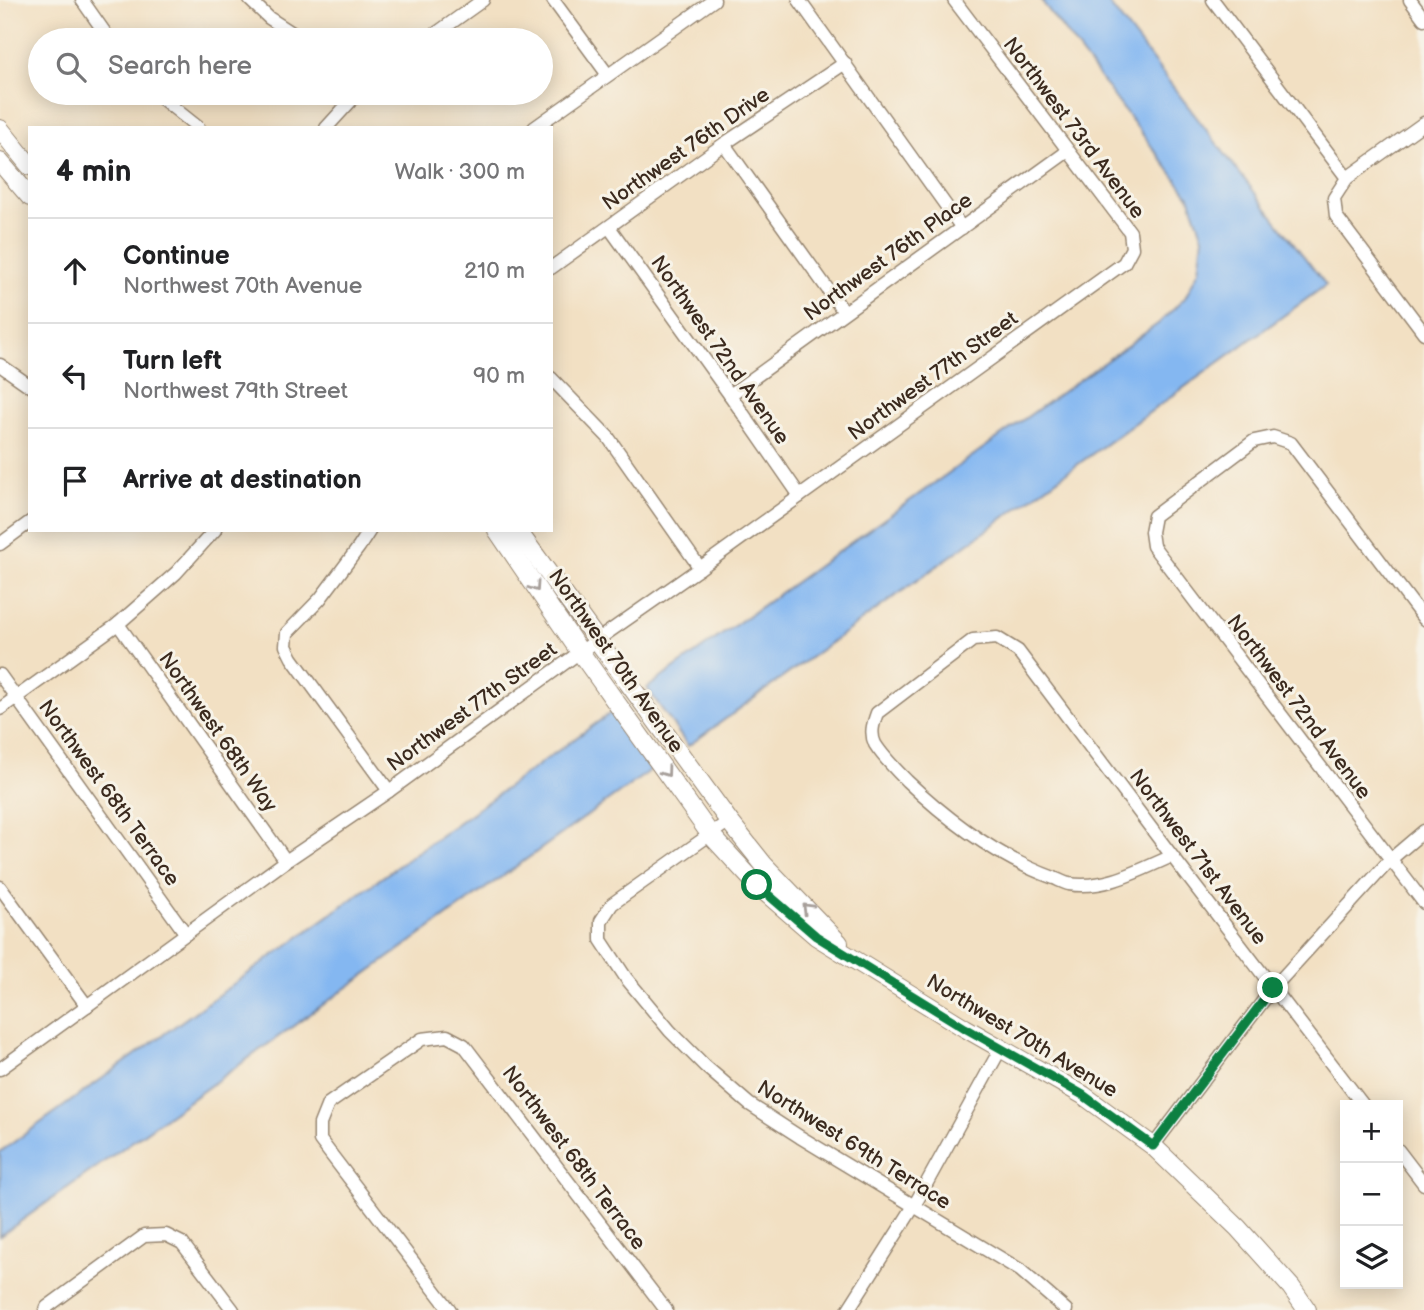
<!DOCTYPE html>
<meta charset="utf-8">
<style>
:root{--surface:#fff;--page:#f2f2f2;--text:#202124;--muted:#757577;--line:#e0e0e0}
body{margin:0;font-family:"Balsamiq Sans",sans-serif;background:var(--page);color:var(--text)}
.controls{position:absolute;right:21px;bottom:21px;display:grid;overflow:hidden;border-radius:0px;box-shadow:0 4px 18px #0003}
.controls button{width:63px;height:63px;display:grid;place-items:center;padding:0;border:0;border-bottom:2px solid var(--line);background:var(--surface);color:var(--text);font:35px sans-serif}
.stop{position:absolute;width:21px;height:21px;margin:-16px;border:5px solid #0b8043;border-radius:50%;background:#fff}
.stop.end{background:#0b8043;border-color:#fff;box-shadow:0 2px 7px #0008}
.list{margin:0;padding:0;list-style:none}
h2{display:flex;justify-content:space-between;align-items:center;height:91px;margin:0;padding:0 28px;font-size:30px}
h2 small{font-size:23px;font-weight:400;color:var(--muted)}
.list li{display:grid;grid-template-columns:46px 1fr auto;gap:21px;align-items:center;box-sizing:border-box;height:105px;padding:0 28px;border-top:2px solid var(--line)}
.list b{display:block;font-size:26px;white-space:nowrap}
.list p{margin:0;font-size:23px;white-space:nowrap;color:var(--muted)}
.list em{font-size:23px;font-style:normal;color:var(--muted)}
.icon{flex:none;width:38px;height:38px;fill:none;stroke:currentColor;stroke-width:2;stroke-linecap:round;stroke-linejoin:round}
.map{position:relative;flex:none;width:1424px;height:1310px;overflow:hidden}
.search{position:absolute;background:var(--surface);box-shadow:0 4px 18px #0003;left:28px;top:28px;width:525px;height:77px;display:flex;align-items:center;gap:18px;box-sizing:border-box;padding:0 24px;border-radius:38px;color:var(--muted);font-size:26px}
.panel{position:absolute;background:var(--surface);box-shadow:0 4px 18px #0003;left:28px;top:126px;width:525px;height:406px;border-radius:0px}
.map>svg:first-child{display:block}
.water{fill:#84b7f1;stroke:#607088;stroke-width:2}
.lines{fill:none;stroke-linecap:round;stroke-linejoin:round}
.street-casing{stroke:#968570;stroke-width:15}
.secondary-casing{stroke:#968570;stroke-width:20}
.street{stroke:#fff;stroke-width:12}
.secondary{stroke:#fff;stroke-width:18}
.oneway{stroke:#a79f9a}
.route{stroke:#0b8043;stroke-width:9}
.labels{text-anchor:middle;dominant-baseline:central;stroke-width:6;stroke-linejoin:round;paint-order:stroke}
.street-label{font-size:21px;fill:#3b2a1e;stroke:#f7f3e8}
</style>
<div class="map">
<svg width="1424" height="1310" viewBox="0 0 1424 1310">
<rect width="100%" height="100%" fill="#f7f3e8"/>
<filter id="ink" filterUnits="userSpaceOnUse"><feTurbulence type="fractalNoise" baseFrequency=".0143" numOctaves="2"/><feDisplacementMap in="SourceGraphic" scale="14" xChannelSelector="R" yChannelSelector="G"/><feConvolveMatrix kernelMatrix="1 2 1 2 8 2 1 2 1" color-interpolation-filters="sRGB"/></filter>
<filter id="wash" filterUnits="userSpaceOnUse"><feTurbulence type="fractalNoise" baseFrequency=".00686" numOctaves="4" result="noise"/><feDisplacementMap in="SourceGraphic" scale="28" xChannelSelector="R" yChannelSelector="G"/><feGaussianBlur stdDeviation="1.57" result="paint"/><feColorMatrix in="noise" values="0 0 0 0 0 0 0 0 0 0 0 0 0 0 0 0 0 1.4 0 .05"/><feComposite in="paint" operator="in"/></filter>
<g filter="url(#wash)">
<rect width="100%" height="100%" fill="#f2e0c3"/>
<g class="water">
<path d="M 1041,0 L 1106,0 L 1326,285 L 688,746 L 647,688 L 1159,323 L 1185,298 L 1199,270 L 1203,237 L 1189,196 Z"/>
<path d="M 612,712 L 651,770 L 0,1236 L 0,1152 Z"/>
</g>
</g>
<g filter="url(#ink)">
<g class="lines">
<g class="street-casing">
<g id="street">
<path d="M 82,0 L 110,40"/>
<path d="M 250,0 L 269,18 L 303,40"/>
<path d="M 553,0 L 608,75"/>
<path d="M 799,0 L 962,228"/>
<path d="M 1213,0 L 1347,178 L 1334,198 L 1336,216 L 1424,333"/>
<path d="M 1410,0 L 1424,19"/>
<path d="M 427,40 L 483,0"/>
<path d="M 155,93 L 199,128"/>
<path d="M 326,128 L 358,93"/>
<path d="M 534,128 L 714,0"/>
<path d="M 724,144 L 844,312"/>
<path d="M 1347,178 L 1424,123"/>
<path d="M 609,227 L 730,395 L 800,496"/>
<path d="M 551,268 L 724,144 L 845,63"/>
<path d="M 0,365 L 30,386"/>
<path d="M 551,378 L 608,437 L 700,568"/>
<path d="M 730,395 L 1068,151"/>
<path d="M 370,530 L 359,547 L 320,599 L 287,633 L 286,646 L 292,658 L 389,791"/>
<path d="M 0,544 L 30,522"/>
<path d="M 1424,619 L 1291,443 L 1273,437 L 1254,441 L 1154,516 L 1151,532 L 1153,546 L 1424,903"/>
<path d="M 118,624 L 286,861"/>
<path d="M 0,675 L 186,934"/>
<path d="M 0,709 L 118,624 L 176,573 L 215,530"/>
<path d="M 729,821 L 612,904 L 601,921 L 601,940 L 626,978 L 670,1031 L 705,1066 L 749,1104 L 800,1137 L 1020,1270 L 1066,1310"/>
<path d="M 1172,856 C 1140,870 1105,890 1069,884 C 1064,883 1059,880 1054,878 C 999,858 949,821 907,781 C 896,770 883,757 875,744 C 870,733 873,724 877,713 L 973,640 L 997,638 L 1018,651 L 1172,856 L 1363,1105"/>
<path d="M 0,887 L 87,1006"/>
<path d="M 0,1069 L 286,861 L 389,791 L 580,652 L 700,568 L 1124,263 L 1132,248 L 1130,232 L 954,0"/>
<path d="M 1153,1146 L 1273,988 L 1391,859 L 1424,831"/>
<path d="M 1398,1150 L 1424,1184"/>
<path d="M 46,1310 L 47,1307 L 144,1236 L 166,1235 L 182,1243 L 233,1310"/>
<path d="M 450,1310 L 320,1140 L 320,1124 L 328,1104 L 422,1039 L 447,1036 L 464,1045 L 666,1310"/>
<path d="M 848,1310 L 914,1206 L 1001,1048"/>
</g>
</g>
<g class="secondary-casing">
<g id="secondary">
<path d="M 0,129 L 30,166"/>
<path d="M 0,162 L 30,197"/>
<path d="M 497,530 L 580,652 L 710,834 L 757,885 L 816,936 L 965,1028 L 1083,1095 L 1153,1146 L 1238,1228 L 1291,1287 L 1307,1310"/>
<path d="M 517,530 L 729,821 L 764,865 L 839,943"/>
</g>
</g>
<use href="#street" class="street"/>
<use href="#secondary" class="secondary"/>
</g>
<defs><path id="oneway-chevron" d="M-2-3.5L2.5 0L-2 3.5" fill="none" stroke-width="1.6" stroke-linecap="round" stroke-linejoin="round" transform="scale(1.75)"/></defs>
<g class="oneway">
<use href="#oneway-chevron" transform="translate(535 587) rotate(56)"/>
<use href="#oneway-chevron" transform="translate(666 772) rotate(54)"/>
<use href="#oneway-chevron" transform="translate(807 908) rotate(-135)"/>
</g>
</g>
<g class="lines" filter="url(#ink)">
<path class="route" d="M 757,885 L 816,936 L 965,1028 L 1083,1095 L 1153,1146 L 1273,988"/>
</g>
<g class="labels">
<g class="street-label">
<text transform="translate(1074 128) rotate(53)">Northwest 73rd Avenue</text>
<text transform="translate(686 149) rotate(-35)">Northwest 76th Drive</text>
<text transform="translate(888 257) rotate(-36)">Northwest 76th Place</text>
<text transform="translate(720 350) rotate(55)">Northwest 72nd Avenue</text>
<text transform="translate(933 376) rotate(-36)">Northwest 77th Street</text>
<text transform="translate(616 661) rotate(55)">Northwest 70th Avenue</text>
<text transform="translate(472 707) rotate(-36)">Northwest 77th Street</text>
<text transform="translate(1299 707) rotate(53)">Northwest 72nd Avenue</text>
<text transform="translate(218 732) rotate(55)">Northwest 68th Way</text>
<text transform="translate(109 793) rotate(54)">Northwest 68th Terrace</text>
<text transform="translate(1198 857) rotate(53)">Northwest 71st Avenue</text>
<text transform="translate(1022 1036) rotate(31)">Northwest 70th Avenue</text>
<text transform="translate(854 1145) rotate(32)">Northwest 69th Terrace</text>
<text transform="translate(574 1158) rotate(53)">Northwest 68th Terrace</text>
</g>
</g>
</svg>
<div class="controls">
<button>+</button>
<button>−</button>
<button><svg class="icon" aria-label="layers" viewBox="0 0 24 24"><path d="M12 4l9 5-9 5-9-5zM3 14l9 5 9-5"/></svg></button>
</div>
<div class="stop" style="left:757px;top:885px"></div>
<div class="stop end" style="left:1273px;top:988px"></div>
<div class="search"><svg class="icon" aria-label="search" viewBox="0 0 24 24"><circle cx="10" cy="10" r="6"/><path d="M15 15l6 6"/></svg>Search here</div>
<section class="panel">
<h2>4 min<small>Walk · 300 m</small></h2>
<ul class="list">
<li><svg class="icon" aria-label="ahead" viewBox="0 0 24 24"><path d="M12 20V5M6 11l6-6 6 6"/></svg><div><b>Continue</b><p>Northwest 70th Avenue</p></div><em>210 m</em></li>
<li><svg class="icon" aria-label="left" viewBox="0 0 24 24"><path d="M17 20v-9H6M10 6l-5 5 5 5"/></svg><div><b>Turn left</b><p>Northwest 79th Street</p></div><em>90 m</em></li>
<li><svg class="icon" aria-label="arrive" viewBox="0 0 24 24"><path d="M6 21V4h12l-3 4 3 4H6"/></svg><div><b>Arrive at destination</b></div></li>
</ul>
</section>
</div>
